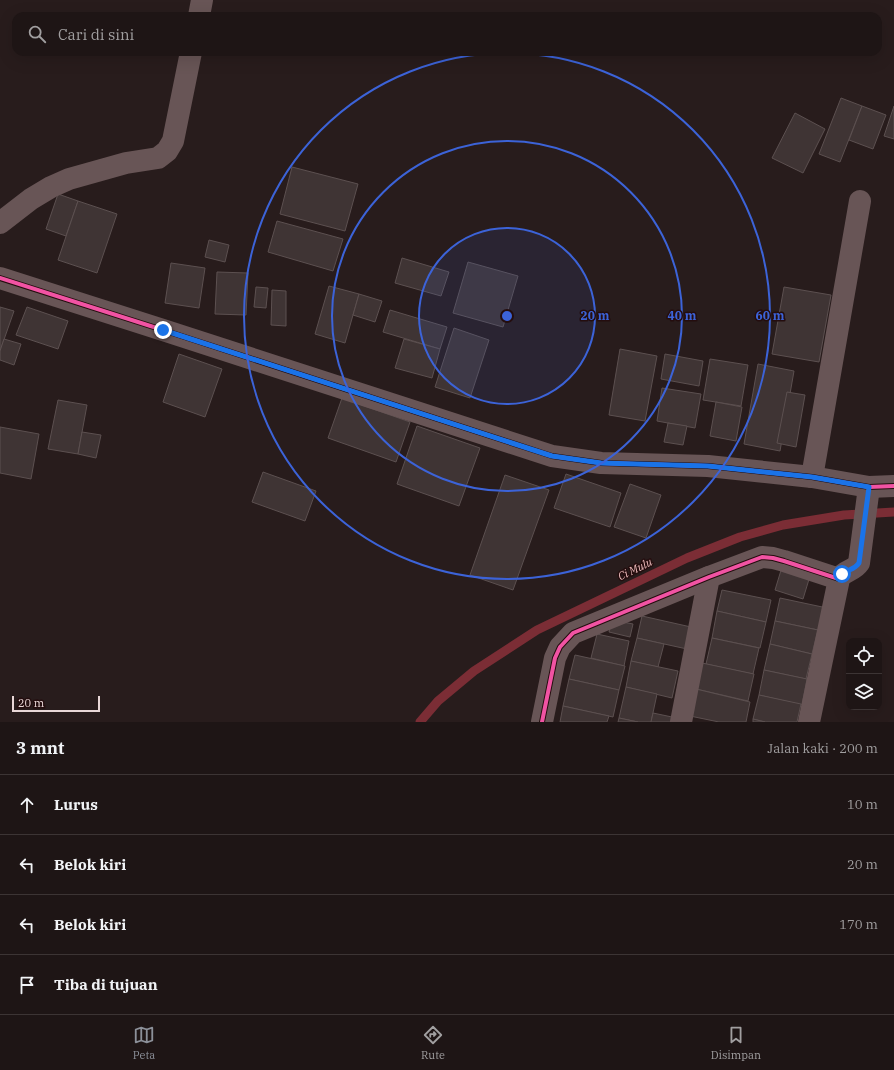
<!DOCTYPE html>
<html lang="id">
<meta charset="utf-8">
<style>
:root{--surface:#1e1515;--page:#2b2222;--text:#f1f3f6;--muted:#a19fa0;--line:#3c3434;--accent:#8c9099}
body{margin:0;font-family:"IBM Plex Serif",serif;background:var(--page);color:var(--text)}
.controls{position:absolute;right:12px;bottom:12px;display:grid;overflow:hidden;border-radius:8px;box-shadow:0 4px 16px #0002}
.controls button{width:36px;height:36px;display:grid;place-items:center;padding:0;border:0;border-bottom:1px solid var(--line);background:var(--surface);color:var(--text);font:20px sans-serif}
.scale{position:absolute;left:12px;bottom:10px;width:88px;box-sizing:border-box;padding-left:4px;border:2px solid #e9d7d7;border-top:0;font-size:11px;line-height:14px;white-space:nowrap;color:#e9d7d7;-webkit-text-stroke:3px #240d0e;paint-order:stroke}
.stop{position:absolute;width:12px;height:12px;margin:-9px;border:3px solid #1a73e8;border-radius:50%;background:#fff}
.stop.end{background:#1a73e8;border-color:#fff;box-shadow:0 1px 4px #0008}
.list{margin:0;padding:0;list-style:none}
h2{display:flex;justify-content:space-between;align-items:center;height:52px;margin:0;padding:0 16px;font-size:17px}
h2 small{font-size:13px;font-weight:400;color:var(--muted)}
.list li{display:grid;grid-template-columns:26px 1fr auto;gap:12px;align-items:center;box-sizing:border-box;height:60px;padding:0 16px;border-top:1px solid var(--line)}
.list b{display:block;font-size:15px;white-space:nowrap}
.list em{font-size:13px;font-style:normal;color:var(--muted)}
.icon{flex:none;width:22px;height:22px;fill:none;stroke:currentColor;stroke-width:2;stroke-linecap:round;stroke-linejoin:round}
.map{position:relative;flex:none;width:894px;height:722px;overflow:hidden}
.search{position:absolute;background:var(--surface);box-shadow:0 4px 16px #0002;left:12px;right:12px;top:12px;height:44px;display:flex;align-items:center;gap:10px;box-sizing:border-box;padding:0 14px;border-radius:12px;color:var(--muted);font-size:15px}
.sheet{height:292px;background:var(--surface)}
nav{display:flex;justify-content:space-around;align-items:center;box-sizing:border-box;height:56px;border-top:1px solid var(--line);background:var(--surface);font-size:11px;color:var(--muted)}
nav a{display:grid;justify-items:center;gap:2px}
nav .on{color:var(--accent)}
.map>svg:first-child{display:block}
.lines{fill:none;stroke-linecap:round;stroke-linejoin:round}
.stream{stroke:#7b2d35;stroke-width:9}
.building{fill:#3f3434;stroke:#5c5050}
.minor{stroke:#685556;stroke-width:22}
.cycleway-casing{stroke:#240d0e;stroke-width:6}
.cycleway{stroke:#f153a3;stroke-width:4}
.route{stroke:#1a73e8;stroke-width:5}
.ring{fill:none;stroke:#3c63d8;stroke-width:2}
.labels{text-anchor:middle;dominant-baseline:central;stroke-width:3;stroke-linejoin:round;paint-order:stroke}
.water-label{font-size:11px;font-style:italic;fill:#f0bebe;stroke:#240d0e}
.centre{fill:#3c63d8;stroke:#240d0e;stroke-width:2}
.ring-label{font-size:12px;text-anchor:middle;font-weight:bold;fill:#3c63d8;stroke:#240d0e;stroke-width:3;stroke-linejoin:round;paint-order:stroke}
</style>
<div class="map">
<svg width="894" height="722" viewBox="0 0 894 722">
<rect width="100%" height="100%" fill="#281c1c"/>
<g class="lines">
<path class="stream" d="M 420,722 L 438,701 L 474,671 L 537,630 L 687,558 L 740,537 L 783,525 L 844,515 L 894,512"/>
</g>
<g class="building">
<path d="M 841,98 L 862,106 L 840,162 L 819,154 Z"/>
<path d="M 862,106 L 886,115 L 873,149 L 849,140 Z"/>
<path d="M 894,106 L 894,139 L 884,136 Z"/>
<path d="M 795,113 L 825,129 L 803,173 L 772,158 Z"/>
<path d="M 292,167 L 358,184 L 345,231 L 280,214 Z"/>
<path d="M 58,194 L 78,201 L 66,236 L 46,229 Z"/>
<path d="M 78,201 L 117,214 L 97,273 L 58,260 Z"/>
<path d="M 277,221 L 343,239 L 333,271 L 268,252 Z"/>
<path d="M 209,240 L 229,245 L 225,262 L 205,257 Z"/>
<path d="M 402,258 L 449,272 L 441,296 L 395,283 Z"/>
<path d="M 468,262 L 518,276 L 503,327 L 453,313 Z"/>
<path d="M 171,263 L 205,268 L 199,308 L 165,303 Z"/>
<path d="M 217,272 L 248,273 L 246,315 L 215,314 Z"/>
<path d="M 329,286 L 359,294 L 345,343 L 315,334 Z"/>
<path d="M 256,287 L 268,288 L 266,308 L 254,307 Z"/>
<path d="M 784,287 L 831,295 L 819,362 L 772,354 Z"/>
<path d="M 272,290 L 286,291 L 286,326 L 271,325 Z"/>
<path d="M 359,294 L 382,301 L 375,322 L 353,315 Z"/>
<path d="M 0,307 L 14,311 L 0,351 Z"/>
<path d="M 27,307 L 68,321 L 58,349 L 16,335 Z"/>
<path d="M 390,310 L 447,327 L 440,349 L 383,332 Z"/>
<path d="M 454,328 L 489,340 L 470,398 L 435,387 Z"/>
<path d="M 4,339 L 21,344 L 14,365 L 0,360 L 0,351 Z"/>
<path d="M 404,339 L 440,349 L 432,378 L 395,368 Z"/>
<path d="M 620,349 L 657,356 L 645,421 L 609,415 Z"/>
<path d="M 179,354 L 222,369 L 205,417 L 163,402 Z"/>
<path d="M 665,354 L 703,361 L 699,386 L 661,379 Z"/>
<path d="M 710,359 L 748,365 L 741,406 L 703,400 Z"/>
<path d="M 758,364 L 794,371 L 780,451 L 744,444 Z"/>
<path d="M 662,388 L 701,394 L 695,428 L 657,421 Z"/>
<path d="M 787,392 L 805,395 L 796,447 L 777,443 Z"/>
<path d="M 342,398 L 410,422 L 396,462 L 328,438 Z"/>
<path d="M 58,400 L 87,405 L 78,454 L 48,449 Z"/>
<path d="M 716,402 L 742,407 L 736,441 L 710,436 Z"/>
<path d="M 668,423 L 687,426 L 683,445 L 664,442 Z"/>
<path d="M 417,426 L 480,448 L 459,506 L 397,484 Z"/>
<path d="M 0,427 L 39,434 L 31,479 L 0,473 Z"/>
<path d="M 82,432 L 101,435 L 96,458 L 78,454 Z"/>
<path d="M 263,472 L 316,491 L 305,521 L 252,502 Z"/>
<path d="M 566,474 L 621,493 L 610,527 L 554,508 Z"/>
<path d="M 505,475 L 549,490 L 513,590 L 470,575 Z"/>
<path d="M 630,484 L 661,495 L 646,538 L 614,527 Z"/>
<path d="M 782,567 L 810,576 L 803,599 L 775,590 Z"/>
<path d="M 722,590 L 771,600 L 766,622 L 717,611 Z"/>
<path d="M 780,598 L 827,608 L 818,630 L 775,621 Z"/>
<path d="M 717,611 L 766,622 L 760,648 L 712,638 Z"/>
<path d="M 642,616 L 691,627 L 687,649 L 637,638 Z"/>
<path d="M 612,620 L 633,624 L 630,637 L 609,632 Z"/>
<path d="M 775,621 L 818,630 L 812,654 L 770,644 Z"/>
<path d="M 597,634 L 629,641 L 624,666 L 591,658 Z"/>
<path d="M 637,638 L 664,644 L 658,667 L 631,661 Z"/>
<path d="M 712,638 L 759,648 L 753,674 L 706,664 Z"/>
<path d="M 770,644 L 812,654 L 806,679 L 764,670 Z"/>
<path d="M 575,655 L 625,666 L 619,690 L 569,679 Z"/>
<path d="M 631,661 L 678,671 L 672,698 L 626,687 Z"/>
<path d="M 702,663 L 754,674 L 748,701 L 696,689 Z"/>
<path d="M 764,670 L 807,679 L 802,705 L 759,695 Z"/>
<path d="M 569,679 L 619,690 L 613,717 L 563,706 Z"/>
<path d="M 626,687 L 657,694 L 651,722 L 638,722 L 619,718 Z"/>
<path d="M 696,689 L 750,702 L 746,722 L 719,722 L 690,716 Z"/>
<path d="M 759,695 L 801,704 L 797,722 L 765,722 L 753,719 Z"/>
<path d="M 563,706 L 609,716 L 607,722 L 560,722 Z"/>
<path d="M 653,713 L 672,717 L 671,722 L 651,722 Z"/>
<path d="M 619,718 L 638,722 L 618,722 Z"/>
<path d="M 753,719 L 765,722 L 753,722 Z"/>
</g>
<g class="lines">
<g class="minor">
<path d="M 199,16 L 202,0"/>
<path d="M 0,223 L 31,199 L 51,187 L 69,179 L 126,163 L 158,158 L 167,151 L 173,141 L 191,52"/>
<path d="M 0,278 L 163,330 L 552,456 L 601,463 L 708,466 L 812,477 L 869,487 L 894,486"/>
<path d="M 812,477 L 860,201"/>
<path d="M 542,722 L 555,658 L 560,647 L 573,633 L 709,577 L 762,557 L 773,558 L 784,561 L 839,579"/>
<path d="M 681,722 L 709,577"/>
<path d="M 809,722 L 839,579 C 845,569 853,572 859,563 L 869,487"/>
</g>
<g class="cycleway-casing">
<g id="cycleway">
<path d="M 0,278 L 163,330 L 552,456 L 601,463 L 708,466 L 812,477 L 869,487 L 894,486"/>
<path d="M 542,722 L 555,658 L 560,647 L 573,633 L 709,577 L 762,557 L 773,558 L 784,561 L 839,579"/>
</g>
</g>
<use href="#cycleway" class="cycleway"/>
</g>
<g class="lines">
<path class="route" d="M 163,330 L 552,456 L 601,463 L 708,466 L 812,477 L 869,487 L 859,563 C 854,570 849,569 842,574"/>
</g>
<circle cx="507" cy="316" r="88" fill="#3c63d8" fill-opacity=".12"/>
<g class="ring">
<circle cx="507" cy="316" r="88"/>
<circle cx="507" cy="316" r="175"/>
<circle cx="507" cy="316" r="263"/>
</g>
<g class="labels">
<g class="water-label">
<text transform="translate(635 569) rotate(-26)">Ci Mulu</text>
</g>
</g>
<circle cx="507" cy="316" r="6" class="centre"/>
<g class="ring-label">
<text x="595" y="320">20 m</text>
<text x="682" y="320">40 m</text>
<text x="770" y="320">60 m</text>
</g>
</svg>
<div class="controls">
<button><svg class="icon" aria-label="locate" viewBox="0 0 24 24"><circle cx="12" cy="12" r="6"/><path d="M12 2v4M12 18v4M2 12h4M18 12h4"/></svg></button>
<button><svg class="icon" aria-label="layers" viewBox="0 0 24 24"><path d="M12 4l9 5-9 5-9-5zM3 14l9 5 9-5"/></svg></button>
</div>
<div class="scale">20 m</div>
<div class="stop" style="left:842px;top:574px"></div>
<div class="stop end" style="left:163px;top:330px"></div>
<div class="search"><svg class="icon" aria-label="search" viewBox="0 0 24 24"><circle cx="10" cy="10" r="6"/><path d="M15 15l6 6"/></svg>Cari di sini</div>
</div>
<section class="sheet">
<h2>3 mnt<small>Jalan kaki · 200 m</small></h2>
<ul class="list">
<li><svg class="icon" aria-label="ahead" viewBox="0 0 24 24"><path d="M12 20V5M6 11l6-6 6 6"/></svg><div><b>Lurus</b></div><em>10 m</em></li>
<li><svg class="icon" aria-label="left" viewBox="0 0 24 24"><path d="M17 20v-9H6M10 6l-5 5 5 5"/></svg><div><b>Belok kiri</b></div><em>20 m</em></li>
<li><svg class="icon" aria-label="left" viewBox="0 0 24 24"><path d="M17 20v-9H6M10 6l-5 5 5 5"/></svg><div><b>Belok kiri</b></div><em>170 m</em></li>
<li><svg class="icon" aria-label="arrive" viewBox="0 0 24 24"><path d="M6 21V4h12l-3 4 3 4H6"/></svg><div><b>Tiba di tujuan</b></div></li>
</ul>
</section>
<nav>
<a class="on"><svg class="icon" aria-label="map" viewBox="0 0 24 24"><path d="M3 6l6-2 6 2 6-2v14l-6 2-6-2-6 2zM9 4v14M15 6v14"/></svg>Peta</a>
<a><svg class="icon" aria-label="directions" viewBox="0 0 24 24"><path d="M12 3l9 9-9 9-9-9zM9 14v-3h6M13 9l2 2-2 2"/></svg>Rute</a>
<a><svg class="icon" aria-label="saved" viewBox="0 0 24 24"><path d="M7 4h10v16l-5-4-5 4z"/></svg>Disimpan</a>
</nav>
